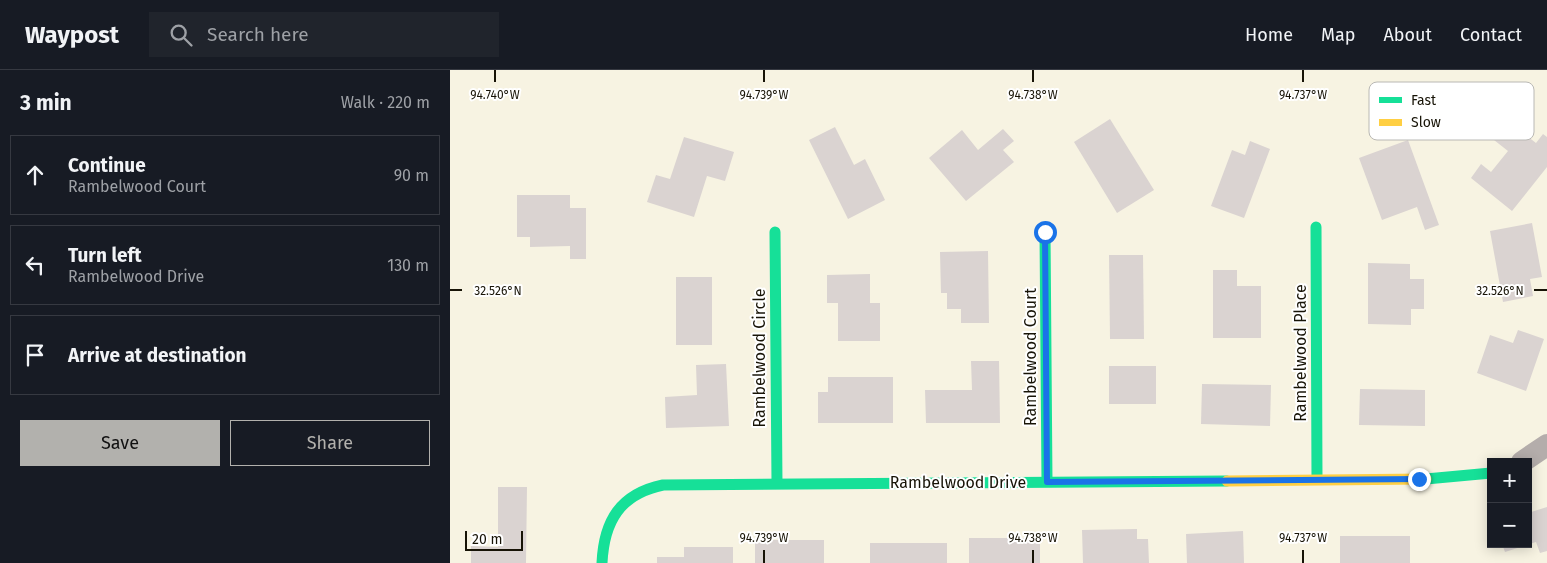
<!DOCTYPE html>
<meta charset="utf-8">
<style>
:root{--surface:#171b24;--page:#20242c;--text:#f1f3f6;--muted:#9ea1a6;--line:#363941;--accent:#b2b1ad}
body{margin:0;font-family:"Fira Sans",sans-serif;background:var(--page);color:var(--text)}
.controls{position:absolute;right:15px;bottom:15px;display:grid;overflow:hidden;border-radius:0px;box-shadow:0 2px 12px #0003}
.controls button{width:45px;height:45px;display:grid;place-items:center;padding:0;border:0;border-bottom:1px solid var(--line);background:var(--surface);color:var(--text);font:25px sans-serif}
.scale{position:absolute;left:15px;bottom:12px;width:58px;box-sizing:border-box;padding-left:5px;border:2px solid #171306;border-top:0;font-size:14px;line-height:18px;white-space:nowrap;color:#171306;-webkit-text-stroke:4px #fff;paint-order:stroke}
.stop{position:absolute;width:15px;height:15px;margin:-11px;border:4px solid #1a73e8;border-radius:50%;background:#fff}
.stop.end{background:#1a73e8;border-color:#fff;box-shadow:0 1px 5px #0008}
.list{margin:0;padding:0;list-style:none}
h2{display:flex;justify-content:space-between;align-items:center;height:65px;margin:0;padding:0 20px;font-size:21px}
h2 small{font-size:16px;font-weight:400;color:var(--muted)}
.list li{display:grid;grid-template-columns:32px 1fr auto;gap:15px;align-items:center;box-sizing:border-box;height:80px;margin:0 10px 10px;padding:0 10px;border:1px solid var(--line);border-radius:0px}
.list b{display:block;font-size:19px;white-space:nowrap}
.list p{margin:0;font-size:16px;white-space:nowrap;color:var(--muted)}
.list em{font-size:16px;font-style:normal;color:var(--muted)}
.actions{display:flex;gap:10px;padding:15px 20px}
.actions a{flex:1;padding:11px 0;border:1px solid var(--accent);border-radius:0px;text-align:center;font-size:18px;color:var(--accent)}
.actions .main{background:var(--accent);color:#111}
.icon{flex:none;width:28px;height:28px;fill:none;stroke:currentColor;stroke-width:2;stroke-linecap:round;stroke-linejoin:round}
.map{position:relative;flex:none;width:1097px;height:493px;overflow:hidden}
header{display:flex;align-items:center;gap:30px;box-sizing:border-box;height:70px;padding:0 25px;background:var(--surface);border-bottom:1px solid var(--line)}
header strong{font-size:24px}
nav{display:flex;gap:28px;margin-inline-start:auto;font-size:18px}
.search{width:350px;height:45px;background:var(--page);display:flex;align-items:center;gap:12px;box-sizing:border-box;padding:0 18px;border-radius:0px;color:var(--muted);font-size:19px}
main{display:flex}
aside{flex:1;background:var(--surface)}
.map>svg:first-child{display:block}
.building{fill:#dad3d1}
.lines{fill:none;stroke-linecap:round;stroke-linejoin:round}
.street{stroke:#b4adab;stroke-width:22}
.fast{stroke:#16e098;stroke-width:11}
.slow{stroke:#ffcf43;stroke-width:11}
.route{stroke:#1a73e8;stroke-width:6}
.ticks{fill:none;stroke:#171306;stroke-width:2}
.labels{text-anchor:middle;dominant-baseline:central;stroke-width:4;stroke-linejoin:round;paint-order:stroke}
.street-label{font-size:16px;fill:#171306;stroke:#fff}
.key{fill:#fff;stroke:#b9b8b4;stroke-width:1}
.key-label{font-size:14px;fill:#171306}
.ticks-label{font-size:12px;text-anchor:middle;fill:#171306;stroke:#fff;stroke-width:4;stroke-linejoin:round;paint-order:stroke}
</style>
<header>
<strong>Waypost</strong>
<div class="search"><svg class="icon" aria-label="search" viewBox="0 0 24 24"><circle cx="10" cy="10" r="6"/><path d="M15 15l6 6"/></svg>Search here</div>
<nav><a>Home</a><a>Map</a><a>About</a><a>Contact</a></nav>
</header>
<main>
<aside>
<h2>3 min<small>Walk · 220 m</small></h2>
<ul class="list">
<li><svg class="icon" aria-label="ahead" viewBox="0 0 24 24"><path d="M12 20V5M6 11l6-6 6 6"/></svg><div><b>Continue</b><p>Rambelwood Court</p></div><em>90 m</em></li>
<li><svg class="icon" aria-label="left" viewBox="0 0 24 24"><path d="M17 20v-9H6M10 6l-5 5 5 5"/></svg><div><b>Turn left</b><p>Rambelwood Drive</p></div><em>130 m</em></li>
<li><svg class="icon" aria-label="arrive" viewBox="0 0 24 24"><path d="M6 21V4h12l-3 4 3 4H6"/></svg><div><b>Arrive at destination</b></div></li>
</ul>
<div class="actions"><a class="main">Save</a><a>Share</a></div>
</aside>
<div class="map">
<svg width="1097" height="493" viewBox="0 0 1097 493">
<rect width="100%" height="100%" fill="#f7f3e2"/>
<g class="building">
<path d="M 660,49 L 704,120 L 667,143 L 624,72 Z"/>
<path d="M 1059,52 L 1086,73 L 1093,64 L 1097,67 L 1097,97 L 1062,141 L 1021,108 L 1031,94 L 1041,102 L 1058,81 L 1044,70 Z"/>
<path d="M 385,57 L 404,95 L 415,89 L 435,130 L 398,149 L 359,70 Z"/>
<path d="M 553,59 L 564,71 L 553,80 L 564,92 L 516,131 L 479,88 L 512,60 L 528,80 Z"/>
<path d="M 234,67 L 284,82 L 275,111 L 257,106 L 244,147 L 197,132 L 206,105 L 220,109 Z"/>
<path d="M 958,70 L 989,155 L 975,160 L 967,137 L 932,150 L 909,88 Z"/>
<path d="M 800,71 L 820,79 L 794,148 L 761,136 L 782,80 L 795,85 Z"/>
<path d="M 67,125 L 120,125 L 120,138 L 136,138 L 136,189 L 120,189 L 120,176 L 80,177 L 80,167 L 67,167 Z"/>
<path d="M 1082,153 L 1092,207 L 1080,209 L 1083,226 L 1053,232 L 1040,161 Z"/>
<path d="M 538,181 L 539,253 L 511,253 L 511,239 L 497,239 L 497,223 L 491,223 L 490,182 Z"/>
<path d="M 659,185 L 693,185 L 694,269 L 660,269 Z"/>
<path d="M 918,193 L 960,194 L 960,209 L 974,209 L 974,239 L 961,239 L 961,255 L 918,254 Z"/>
<path d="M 763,200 L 787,200 L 787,216 L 811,216 L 811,268 L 763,268 Z"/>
<path d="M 420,204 L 420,233 L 430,233 L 430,271 L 388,271 L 388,233 L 377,233 L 377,205 Z"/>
<rect x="226" y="207" width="36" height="68"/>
<path d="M 1068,260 L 1094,269 L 1076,321 L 1027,303 L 1040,265 L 1063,273 Z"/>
<path d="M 521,291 L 549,291 L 550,353 L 476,353 L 475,320 L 522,320 Z"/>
<path d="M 276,294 L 279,356 L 216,358 L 215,327 L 247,325 L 246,295 Z"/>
<rect x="659" y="296" width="47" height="38"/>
<path d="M 378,307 L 443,307 L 443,353 L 368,353 L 368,322 L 378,322 Z"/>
<path d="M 752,314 L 821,315 L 820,356 L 751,354 Z"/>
<path d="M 910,319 L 975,320 L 975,356 L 909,355 Z"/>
<path d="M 48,417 L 77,417 L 76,493 L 21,493 L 21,476 L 48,477 Z"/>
<path d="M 1097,437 L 1097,481 L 1090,483 L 1086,472 L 1055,482 L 1052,474 L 1078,474 L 1078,443 Z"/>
<path d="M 687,459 L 687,469 L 698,469 L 699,493 L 633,493 L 632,460 Z"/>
<path d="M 793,461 L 794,493 L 737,493 L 736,464 Z"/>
<rect x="890" y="466" width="70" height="27"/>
<rect x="519" y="468" width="71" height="25"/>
<rect x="305" y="470" width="69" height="23"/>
<rect x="420" y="473" width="77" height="20"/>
<path d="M 234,477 L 283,477 L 283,493 L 207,493 L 207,487 L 234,487 Z"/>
</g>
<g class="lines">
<path class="street" d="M 1072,392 L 1097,375"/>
<g class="fast">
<path d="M 866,157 L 867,409"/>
<path d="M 325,162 L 327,413"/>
<path d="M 595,162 L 597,411"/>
<path d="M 976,409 L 1041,403"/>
<path d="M 152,493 C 154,451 170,424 213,415 L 777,411"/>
</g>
<path class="slow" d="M 777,411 L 976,409"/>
</g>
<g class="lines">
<path class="route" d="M 595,162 L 597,412 L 969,409"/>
</g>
<path class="ticks" d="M 45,0 L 45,12M 314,0 L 314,12M 583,0 L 583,12M 853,0 L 853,12M 0,220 L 12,220M 1084,220 L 1097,220M 314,480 L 314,493M 583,480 L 583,493M 853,480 L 853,493"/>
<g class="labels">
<g class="street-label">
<text transform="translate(850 283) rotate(-90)">Rambelwood Place</text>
<text transform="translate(580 287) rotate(-90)">Rambelwood Court</text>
<text transform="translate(309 288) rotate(-90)">Rambelwood Circle</text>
<text x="508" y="412">Rambelwood Drive</text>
</g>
</g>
<rect x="919" y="12" width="165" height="58" rx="8" class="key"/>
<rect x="929" y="27" width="23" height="6" fill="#16e098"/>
<rect x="929" y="49" width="23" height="7" fill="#ffcf43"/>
<g class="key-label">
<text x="961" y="35">Fast</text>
<text x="961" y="57">Slow</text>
</g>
<g class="ticks-label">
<text x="45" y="29">94.740°W</text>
<text x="314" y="29">94.739°W</text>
<text x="583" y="29">94.738°W</text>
<text x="853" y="29">94.737°W</text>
<text x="48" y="225">32.526°N</text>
<text x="1050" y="225">32.526°N</text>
<text x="314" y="472">94.739°W</text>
<text x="583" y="472">94.738°W</text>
<text x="853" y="472">94.737°W</text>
</g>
</svg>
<div class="controls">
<button>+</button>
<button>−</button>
</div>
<div class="scale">20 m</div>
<div class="stop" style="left:595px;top:162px"></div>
<div class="stop end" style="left:969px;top:409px"></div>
</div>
</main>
